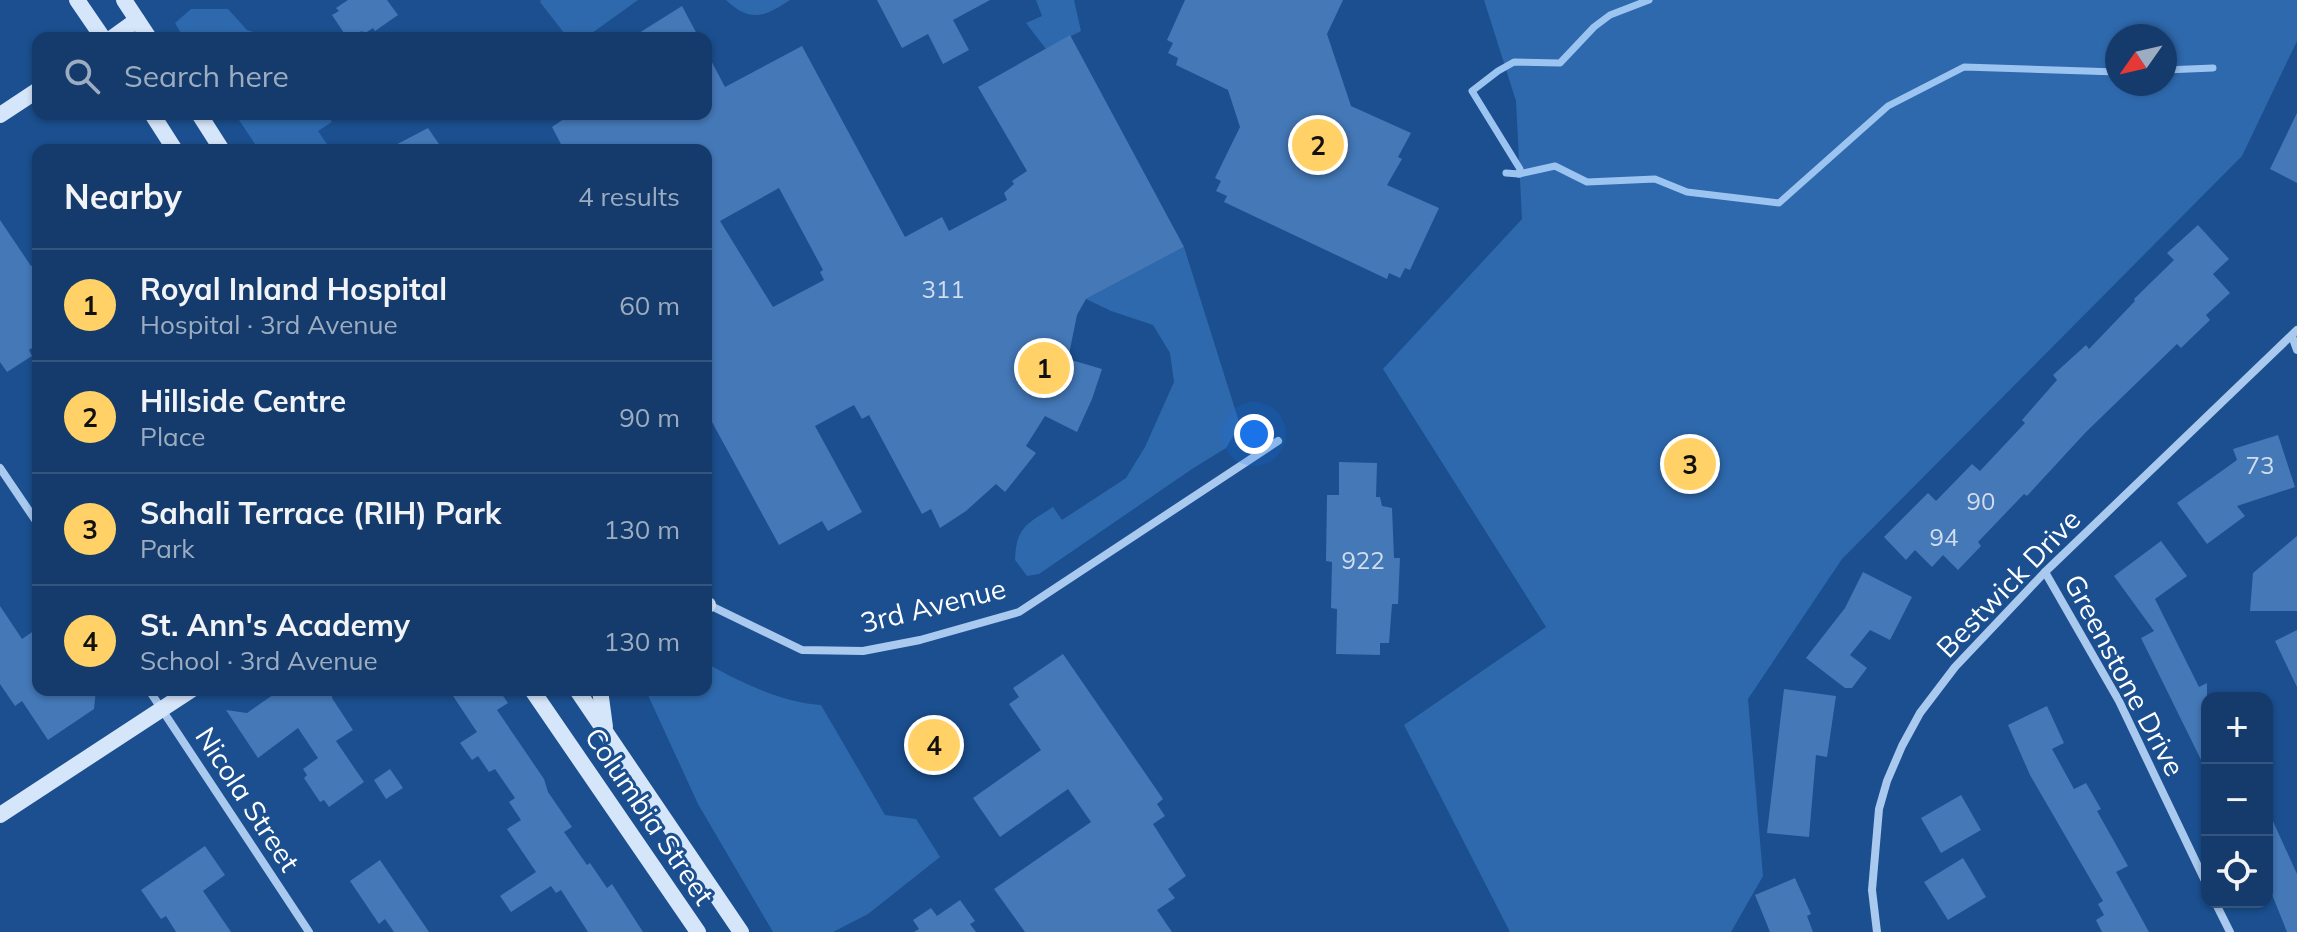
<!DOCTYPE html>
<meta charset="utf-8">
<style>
:root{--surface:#143b6b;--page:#214673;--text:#f1f3f6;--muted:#9dadc1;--line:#33557e;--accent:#ffd166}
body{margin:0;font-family:Mulish,sans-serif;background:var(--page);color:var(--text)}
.controls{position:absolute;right:24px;bottom:24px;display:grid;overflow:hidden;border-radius:16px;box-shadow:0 2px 6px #0004}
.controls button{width:72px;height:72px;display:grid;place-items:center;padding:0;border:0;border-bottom:2px solid var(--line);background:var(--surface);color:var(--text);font:40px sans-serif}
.compass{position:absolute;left:2105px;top:24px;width:72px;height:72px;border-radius:50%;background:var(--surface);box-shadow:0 2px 6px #0004;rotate:236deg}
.you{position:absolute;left:1254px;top:434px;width:28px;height:28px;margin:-20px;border:6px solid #fff;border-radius:50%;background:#1a73e8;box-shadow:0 0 0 12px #1a73e833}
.badge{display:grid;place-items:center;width:52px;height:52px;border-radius:50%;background:var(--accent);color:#111;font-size:26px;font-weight:700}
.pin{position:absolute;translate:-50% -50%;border:4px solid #fff;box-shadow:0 2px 8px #0006}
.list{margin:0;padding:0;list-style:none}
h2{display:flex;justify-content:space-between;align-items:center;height:104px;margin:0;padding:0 32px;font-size:34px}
h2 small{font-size:26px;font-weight:400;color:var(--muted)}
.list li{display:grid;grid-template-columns:52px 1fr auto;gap:24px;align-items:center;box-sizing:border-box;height:112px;padding:0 32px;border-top:2px solid var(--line)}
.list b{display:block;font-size:30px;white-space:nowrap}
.list p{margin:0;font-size:26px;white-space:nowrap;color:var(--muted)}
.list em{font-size:26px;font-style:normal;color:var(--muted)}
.icon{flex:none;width:44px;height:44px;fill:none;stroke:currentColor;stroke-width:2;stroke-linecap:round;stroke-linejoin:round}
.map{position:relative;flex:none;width:2297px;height:932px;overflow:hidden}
.search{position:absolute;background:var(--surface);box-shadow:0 2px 6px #0004;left:32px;top:32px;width:680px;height:88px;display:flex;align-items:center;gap:20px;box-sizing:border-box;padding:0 28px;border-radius:16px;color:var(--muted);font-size:30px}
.panel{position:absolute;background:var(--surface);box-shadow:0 2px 6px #0004;left:32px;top:144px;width:680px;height:552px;border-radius:16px}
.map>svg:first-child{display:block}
.green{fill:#2e69ad;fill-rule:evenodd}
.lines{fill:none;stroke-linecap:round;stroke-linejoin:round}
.stream{stroke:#9cc4f0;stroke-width:7}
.building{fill:#4478b7;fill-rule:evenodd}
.street{stroke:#a9c9ee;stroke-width:8}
.secondary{stroke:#d6e6fa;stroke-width:16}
.labels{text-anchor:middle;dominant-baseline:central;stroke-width:6;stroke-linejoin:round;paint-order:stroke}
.number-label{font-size:24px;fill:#d0dded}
.street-label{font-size:28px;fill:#fff;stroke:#1b4f8f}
</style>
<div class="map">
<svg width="2297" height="932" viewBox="0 0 2297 932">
<rect width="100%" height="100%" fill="#1b4f8f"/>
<g class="green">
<path d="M 541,0 L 638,0 L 585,38 L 568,38 L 540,2 Z"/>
<path d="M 726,0 L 790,0 C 764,17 750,23 726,0 Z"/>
<path d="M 1036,0 L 1074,0 L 1081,31 L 1046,49 L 1026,23 L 1042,16 Z"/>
<path d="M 1484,0 L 2297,0 L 2297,41 L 2242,156 L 1842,559 L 1748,699 L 1763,876 L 1731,932 L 1510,932 L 1404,725 L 1546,627 L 1383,369 L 1522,219 L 1516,101 ZM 2117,36 L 2165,36 L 2165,84 L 2117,84 Z"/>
<path d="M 191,9 L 228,9 L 247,30 L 273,38 L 184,38 L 175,23 Z"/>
<path d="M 235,114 L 327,114 L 332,122 L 318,131 L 331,150 L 259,150 Z"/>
<path d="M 1184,247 L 1240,425 L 1226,448 L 1192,469 L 1039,574 L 1027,576 L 1015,560 C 1016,527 1027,524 1053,507 L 1062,520 L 1126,478 L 1145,447 L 1174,382 L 1170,353 L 1153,325 L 1111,311 L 1086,299 Z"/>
<path d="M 706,663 C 742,683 780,702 821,705 L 885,815 L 916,819 L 940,857 L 868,914 L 833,932 L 773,932 L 698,804 L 647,693 L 651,690 L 706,690 Z"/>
</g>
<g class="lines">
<g class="stream">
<path d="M 2165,70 L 2213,68"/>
<path d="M 1506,173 L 1519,174 L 1555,166 L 1587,182 L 1655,179 L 1687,192 L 1779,203 L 1888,106 L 1964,67 L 2117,72"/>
<path d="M 1519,174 L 1520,169 L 1472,91 L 1498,71 L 1514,62 L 1560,63 L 1594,27 L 1610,15 L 1649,0"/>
</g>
</g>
<g class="building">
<path d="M 348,0 L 387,0 L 398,15 L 375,31 L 373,28 L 364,34 L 362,31 L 355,35 L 353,32 L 346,36 L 332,15 L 339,11 L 336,8 Z"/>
<path d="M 877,0 L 990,0 L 953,20 L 969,50 L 943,64 L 928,34 L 902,48 Z"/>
<path d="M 1185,0 L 1343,0 L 1327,34 L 1351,106 L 1411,133 L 1398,157 L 1402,159 L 1387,185 L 1439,208 L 1410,270 L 1405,268 L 1400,278 L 1389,273 L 1387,279 L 1224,202 L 1227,196 L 1216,191 L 1221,181 L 1215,178 L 1240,127 L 1228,90 L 1176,65 L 1178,58 L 1168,53 L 1173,43 L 1167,40 Z"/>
<path d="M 682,6 L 699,38 L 631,38 Z"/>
<path d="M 1070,35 L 1184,247 L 1086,299 L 1077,315 L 1068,359 L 1102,369 L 1092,399 L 1077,432 L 1045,416 L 1026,446 L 1036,453 L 1005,492 L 996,484 L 966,511 L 940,528 L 931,509 L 922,514 L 869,415 L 862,419 L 854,405 L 815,426 L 862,512 L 828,531 L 822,521 L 779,545 L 706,411 L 706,150 L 564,150 L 552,127 L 571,114 L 706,114 L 706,51 L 725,87 L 802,46 L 905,237 L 942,217 L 949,231 L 1007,200 L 1004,193 L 1014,184 L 1012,181 L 1027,171 L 978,87 ZM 779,188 L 823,270 L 820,272 L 824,280 L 773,307 L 720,221 Z"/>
<path d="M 2297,113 L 2297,183 L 2270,169 Z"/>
<path d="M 428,128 L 443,150 L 386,150 Z"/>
<path d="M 0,220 L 31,266 L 38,261 L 38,344 L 29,350 L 32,356 L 7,372 L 0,362 Z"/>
<path d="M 2198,225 L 2229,259 L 2213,274 L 2230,293 L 2206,315 L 2210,320 L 2181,348 L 2177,344 L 2086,432 L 2027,496 L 2024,494 L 1978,542 L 1981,546 L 1958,570 L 1943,555 L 1932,567 L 1915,550 L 1906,560 L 1884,537 L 1928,493 L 1936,501 L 1972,464 L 1980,471 L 2025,423 L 2022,420 L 2057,380 L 2053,375 L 2086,345 L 2089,349 L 2135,301 L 2134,299 L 2174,260 L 2167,253 Z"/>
<path d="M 2278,435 L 2295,487 L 2237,506 L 2245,516 L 2207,544 L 2177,503 L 2237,460 L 2233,449 Z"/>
<path d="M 1339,462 L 1377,463 L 1376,497 L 1380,497 L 1382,506 L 1392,508 L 1394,558 L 1400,558 L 1398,604 L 1392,604 L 1389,643 L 1380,643 L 1380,655 L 1336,654 L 1337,609 L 1331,608 L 1332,562 L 1326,561 L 1327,495 L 1339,495 Z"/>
<path d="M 2297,536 L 2297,611 L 2250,611 L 2253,573 Z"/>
<path d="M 2161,541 L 2187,576 L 2155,599 L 2199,687 L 2207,683 L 2207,772 L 2141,638 L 2154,631 L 2114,576 Z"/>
<path d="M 1863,572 L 1912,597 L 1890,640 L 1870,630 L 1850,655 L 1867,668 L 1852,688 L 1845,688 L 1806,658 L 1845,608 Z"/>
<path d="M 0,606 L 22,639 L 38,628 L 38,690 L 96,690 L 94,709 L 48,740 L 22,701 L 15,706 L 0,684 Z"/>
<path d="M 2297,630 L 2297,687 L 2275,641 Z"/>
<path d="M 1063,654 L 1163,799 L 1157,804 L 1165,816 L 1153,824 L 1186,876 L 1168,889 L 1175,898 L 1157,910 L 1172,932 L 1025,932 L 994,889 L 1091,822 L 1068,789 L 1000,837 L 973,798 L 1041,750 L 1009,704 L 1019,697 L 1013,688 Z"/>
<path d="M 1784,689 L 1836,696 L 1827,757 L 1816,755 L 1809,837 L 1767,833 Z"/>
<path d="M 280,690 L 332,690 L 332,698 L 353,730 L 336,741 L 364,782 L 329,807 L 324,800 L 320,802 L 304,778 L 307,775 L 303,769 L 318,758 L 298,728 L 258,758 L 226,710 L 247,713 Z"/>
<path d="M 449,690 L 499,690 L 508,703 L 497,710 L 544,779 L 548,792 L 572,827 L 564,832 L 587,865 L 590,863 L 607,888 L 612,884 L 643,932 L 588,932 L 561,890 L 556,893 L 551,886 L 511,912 L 500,896 L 536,872 L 507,829 L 521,820 L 509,802 L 515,798 L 495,769 L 489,772 L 478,756 L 472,760 L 460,743 L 477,732 Z"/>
<path d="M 2047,706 L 2064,743 L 2052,749 L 2074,789 L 2086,783 L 2101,809 L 2097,811 L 2128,866 L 2116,872 L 2149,932 L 2102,932 L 2096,920 L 2104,915 L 2098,904 L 2103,901 L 2030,775 L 2008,725 Z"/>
<path d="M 390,769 L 403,788 L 386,799 L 374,780 Z"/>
<path d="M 1961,795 L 1981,830 L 1941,853 L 1921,818 Z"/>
<path d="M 2267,808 L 2297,874 L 2297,932 L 2287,932 L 2267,882 Z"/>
<path d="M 205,846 L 225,875 L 203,891 L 231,932 L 176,932 L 166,916 L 161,919 L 141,890 Z"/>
<path d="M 1963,858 L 1986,897 L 1948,920 L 1924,882 Z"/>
<path d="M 380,860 L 429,932 L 394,932 L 385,919 L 379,924 L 350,881 Z"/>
<path d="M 1795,878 L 1811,914 L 1807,916 L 1813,932 L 1770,932 L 1755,895 Z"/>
<path d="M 960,900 L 975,921 L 970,924 L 976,932 L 914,932 L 919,929 L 913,920 L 931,908 L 937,916 Z"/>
</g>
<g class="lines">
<g class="street">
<path d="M 2292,336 L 2297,350"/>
<path d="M 0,468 L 38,524"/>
<path d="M 2045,572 L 2119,701 L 2207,885"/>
<path d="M 707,604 L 802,650 L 863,651 L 920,640 L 1019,612 L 1278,441"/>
<path d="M 149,690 L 309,932"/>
<path d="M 2215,902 L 2230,932"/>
<path d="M 1877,932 L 1872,890 L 1879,809 L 1887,781 L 1902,746 L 1920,713 L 1955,667 L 2045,572 L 2297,330"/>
</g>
<g class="secondary">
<path d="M 77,0 L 103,38"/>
<path d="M 124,0 L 149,38"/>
<path d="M 112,38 L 137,20"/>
<path d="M 152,114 L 175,150"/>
<path d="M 199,114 L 222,150"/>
<path d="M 0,115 L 38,90"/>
<path d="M 706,605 L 708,605"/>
<path d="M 532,690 L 698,932"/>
<path d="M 577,690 L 741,932"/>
<path d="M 600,690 L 605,727"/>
<path d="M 0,815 L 191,690"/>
</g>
</g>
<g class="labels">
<g class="number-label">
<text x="943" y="289">311</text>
<text x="2260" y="465">73</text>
<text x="1981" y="501">90</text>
<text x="1944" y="537">94</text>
<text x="1363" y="560">922</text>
</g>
<g class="street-label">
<text transform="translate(2008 583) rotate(-46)">Bestwick Drive</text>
<text transform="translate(933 605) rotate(-14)">3rd Avenue</text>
<text transform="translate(2125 675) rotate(62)">Greenstone Drive</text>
<text transform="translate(248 799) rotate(57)">Nicola Street</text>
<text transform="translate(650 816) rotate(56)">Columbia Street</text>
</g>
</g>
</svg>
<div class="controls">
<button>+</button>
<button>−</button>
<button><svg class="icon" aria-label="locate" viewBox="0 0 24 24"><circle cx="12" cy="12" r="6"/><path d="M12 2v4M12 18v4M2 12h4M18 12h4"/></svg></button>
</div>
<svg class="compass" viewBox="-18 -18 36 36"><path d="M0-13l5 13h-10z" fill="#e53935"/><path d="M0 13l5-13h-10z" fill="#9dadc1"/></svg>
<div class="you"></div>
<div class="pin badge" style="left:1044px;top:368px">1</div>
<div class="pin badge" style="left:1318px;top:145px">2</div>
<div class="pin badge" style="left:1690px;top:464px">3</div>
<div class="pin badge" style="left:934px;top:745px">4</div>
<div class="search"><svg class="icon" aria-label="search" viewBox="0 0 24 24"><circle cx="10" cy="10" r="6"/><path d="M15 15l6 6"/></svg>Search here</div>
<section class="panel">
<h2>Nearby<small>4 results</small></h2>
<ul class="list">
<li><span class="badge">1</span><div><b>Royal Inland Hospital</b><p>Hospital · 3rd Avenue</p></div><em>60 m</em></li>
<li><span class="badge">2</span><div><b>Hillside Centre</b><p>Place</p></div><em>90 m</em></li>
<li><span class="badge">3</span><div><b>Sahali Terrace (RIH) Park</b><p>Park</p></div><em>130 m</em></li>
<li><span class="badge">4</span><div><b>St. Ann's Academy</b><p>School · 3rd Avenue</p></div><em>130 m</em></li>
</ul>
</section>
</div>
